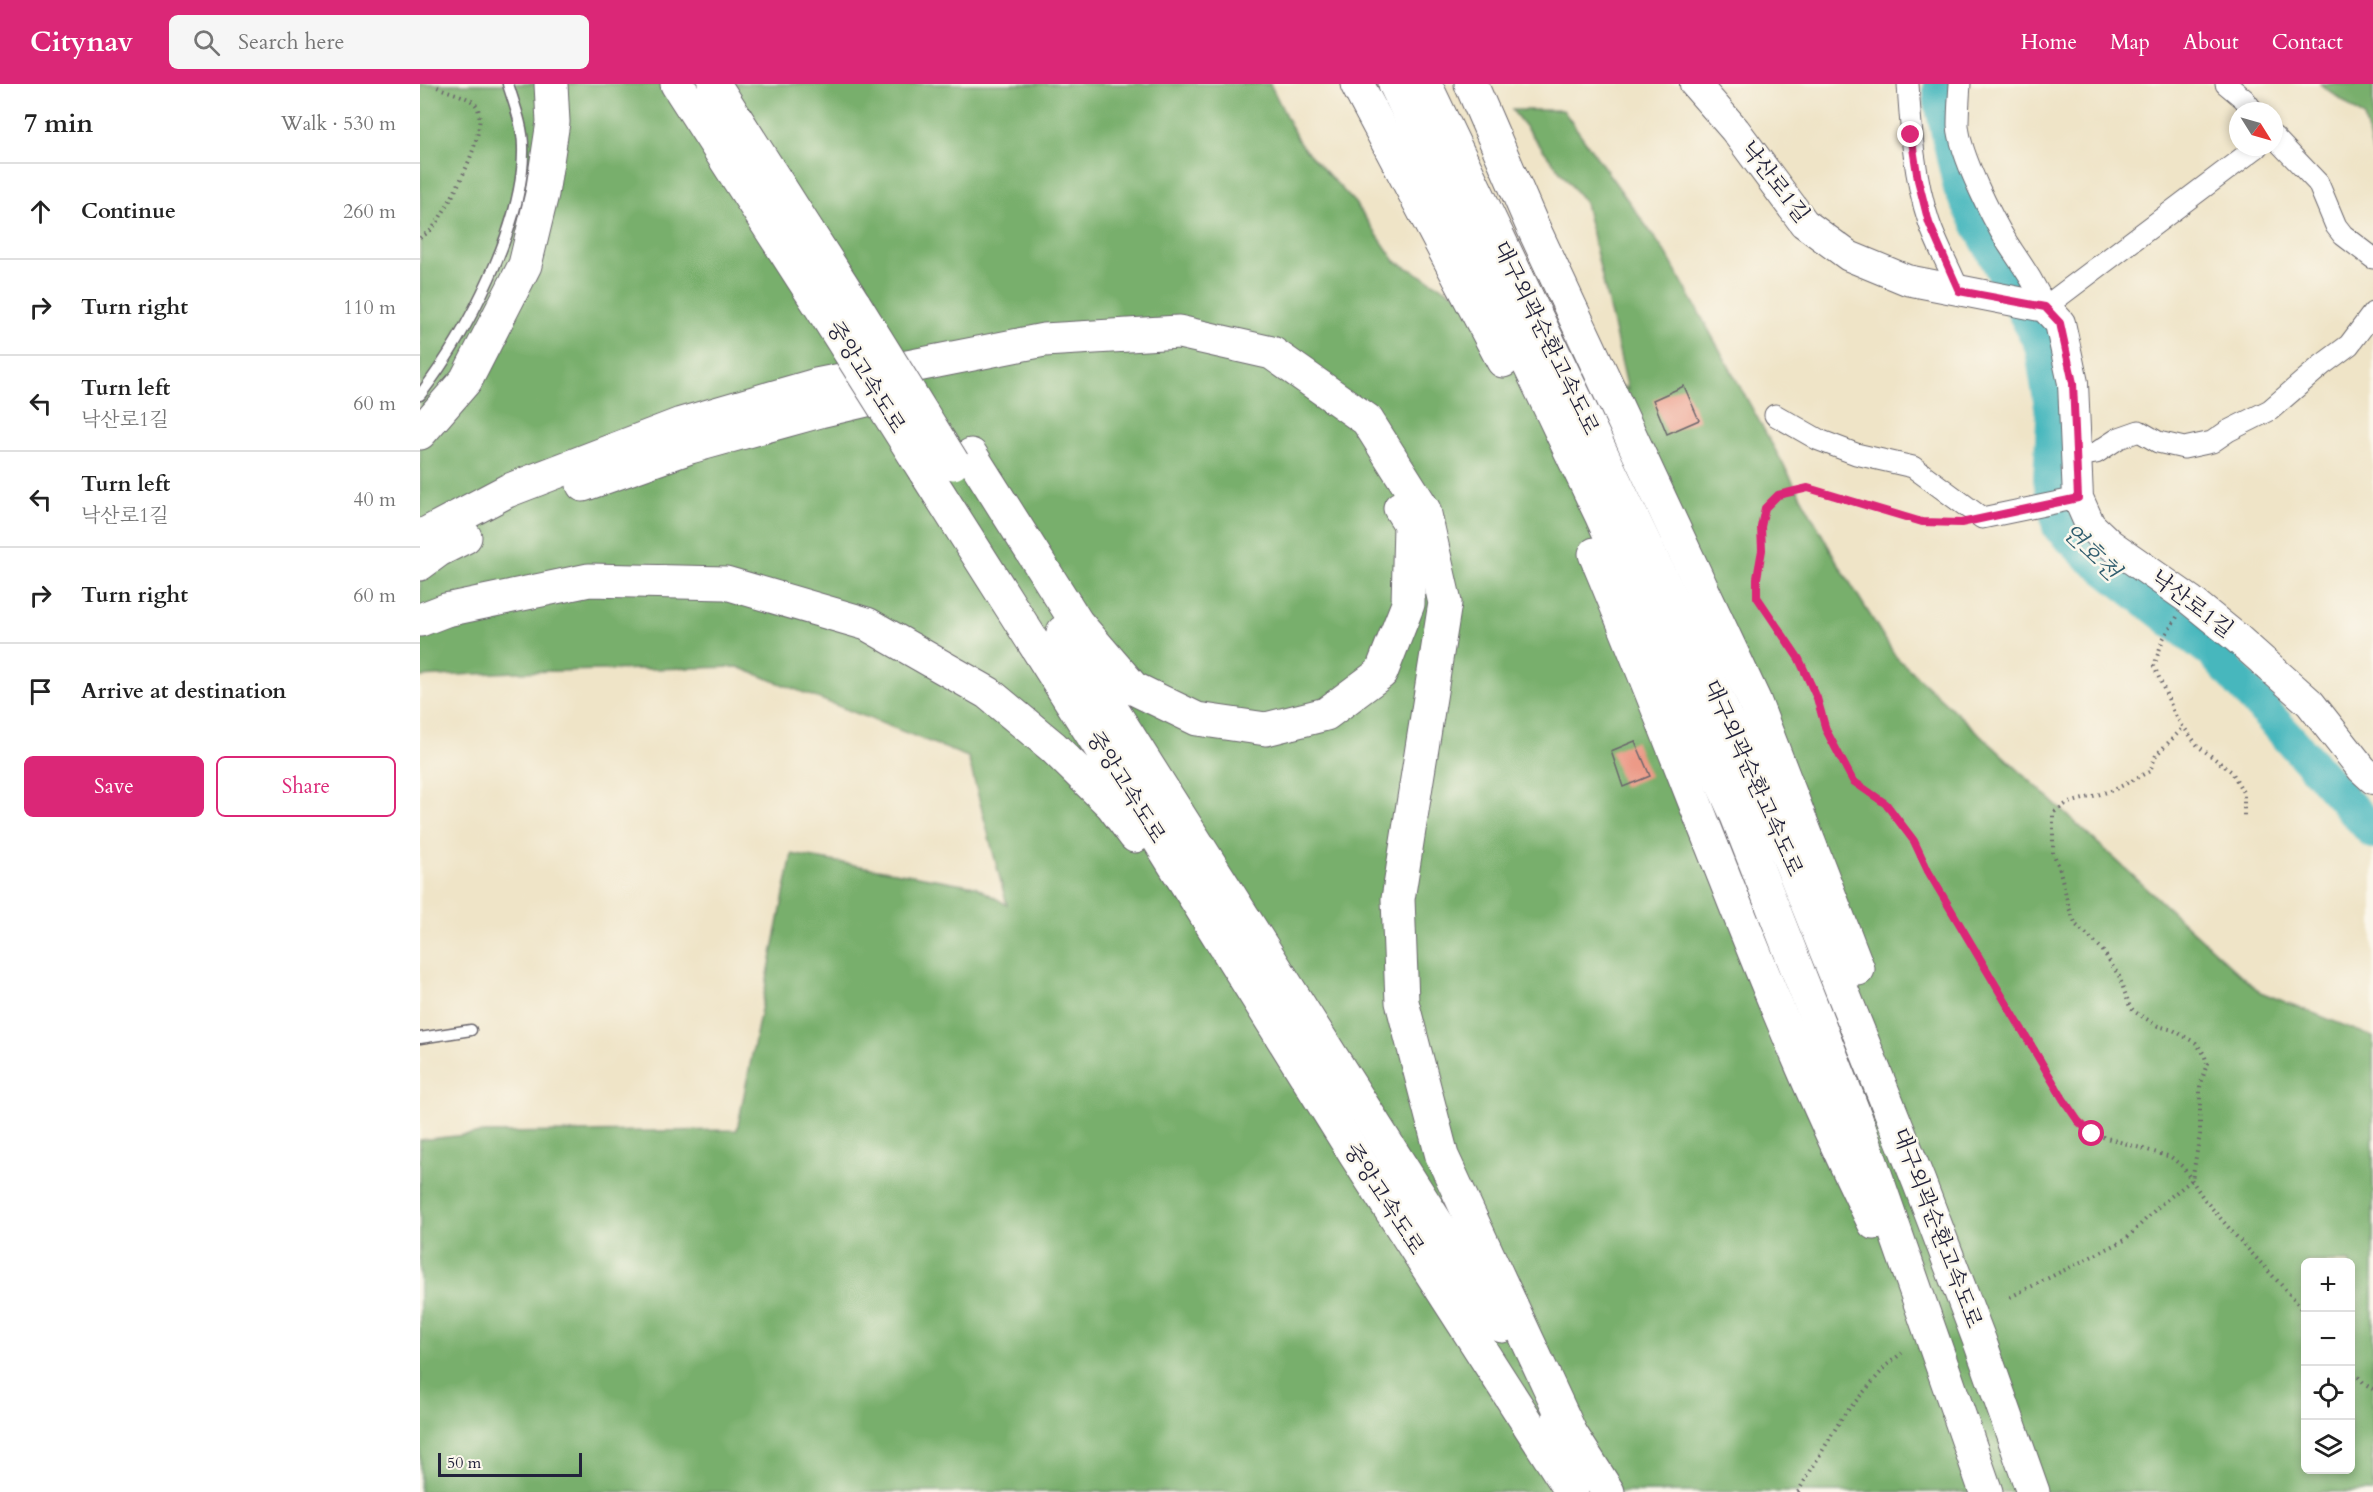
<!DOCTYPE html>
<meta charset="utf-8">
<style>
:root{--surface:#fff;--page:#f6f6f6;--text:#222;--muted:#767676;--line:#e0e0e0;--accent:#db2777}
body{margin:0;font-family:Cardo,"Noto Serif KR",serif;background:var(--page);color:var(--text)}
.controls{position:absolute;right:18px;bottom:18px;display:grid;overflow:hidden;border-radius:9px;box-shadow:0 3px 9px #0003}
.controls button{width:54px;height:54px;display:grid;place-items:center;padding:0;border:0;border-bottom:2px solid var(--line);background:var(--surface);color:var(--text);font:30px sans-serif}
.compass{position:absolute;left:1809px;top:18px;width:54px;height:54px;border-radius:50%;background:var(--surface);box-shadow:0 3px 9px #0003;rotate:127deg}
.scale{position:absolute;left:18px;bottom:15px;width:144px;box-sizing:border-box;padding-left:6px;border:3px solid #22223b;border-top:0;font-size:16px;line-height:21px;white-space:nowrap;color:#22223b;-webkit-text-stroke:4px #fbf7ec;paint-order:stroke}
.stop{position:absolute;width:18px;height:18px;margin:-14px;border:4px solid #db2777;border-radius:50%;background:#fff}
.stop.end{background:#db2777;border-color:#fff;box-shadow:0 2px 6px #0008}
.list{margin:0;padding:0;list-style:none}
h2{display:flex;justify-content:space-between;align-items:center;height:78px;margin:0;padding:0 24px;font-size:26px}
h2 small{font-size:20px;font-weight:400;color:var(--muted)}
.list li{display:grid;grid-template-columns:39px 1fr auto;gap:18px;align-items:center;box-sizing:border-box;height:96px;padding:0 24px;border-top:2px solid var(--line)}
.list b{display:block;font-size:22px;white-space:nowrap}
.list p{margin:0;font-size:20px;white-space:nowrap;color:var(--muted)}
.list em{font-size:20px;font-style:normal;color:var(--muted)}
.actions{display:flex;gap:12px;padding:18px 24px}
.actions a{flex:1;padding:14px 0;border:2px solid var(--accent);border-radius:9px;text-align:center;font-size:21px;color:var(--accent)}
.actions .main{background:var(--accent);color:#fff}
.icon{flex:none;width:33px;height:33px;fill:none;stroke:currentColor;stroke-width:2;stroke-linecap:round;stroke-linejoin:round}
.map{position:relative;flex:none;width:1953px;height:1408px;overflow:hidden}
header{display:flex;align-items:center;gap:36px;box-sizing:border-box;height:84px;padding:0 30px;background:var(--accent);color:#fff}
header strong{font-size:28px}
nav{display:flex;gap:33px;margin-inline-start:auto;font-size:21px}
.search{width:420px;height:54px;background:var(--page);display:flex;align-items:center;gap:15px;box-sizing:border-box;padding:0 21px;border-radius:9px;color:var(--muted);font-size:22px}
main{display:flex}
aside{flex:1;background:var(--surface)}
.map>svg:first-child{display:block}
.forest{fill:#78af6c;stroke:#4d6854;stroke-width:1.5;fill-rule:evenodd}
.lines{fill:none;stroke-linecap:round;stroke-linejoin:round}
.river{stroke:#47b7bd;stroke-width:34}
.building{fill:#ec9a87}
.lane-casing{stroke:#6a666c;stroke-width:13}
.street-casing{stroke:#6a666c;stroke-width:23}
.secondary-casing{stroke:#6a666c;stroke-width:32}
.highway-casing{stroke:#6a666c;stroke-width:35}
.path{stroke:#6a666c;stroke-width:4;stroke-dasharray:1.5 4.5;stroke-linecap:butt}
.lane{stroke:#fff;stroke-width:10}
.street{stroke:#fff;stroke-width:21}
.secondary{stroke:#fff;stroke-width:30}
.highway{stroke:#fff;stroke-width:33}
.highway-bridge-casing{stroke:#6a666c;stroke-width:35;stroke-linecap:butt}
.highway-bridge{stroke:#fff;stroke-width:33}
.route{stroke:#db2777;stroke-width:8}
.labels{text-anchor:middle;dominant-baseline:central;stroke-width:5;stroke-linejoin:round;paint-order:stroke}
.street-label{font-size:22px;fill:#22223b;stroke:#fbf7ec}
.water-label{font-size:24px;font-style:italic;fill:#315e6f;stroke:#fbf7ec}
</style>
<header>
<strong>Citynav</strong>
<div class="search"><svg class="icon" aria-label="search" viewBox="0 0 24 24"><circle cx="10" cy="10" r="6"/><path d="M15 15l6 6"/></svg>Search here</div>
<nav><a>Home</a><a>Map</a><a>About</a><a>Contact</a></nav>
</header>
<main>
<aside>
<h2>7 min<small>Walk · 530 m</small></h2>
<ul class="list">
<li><svg class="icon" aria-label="ahead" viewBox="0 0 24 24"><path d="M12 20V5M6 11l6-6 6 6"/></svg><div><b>Continue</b></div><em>260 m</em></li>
<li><svg class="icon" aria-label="right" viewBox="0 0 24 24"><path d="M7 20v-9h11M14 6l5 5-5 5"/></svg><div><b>Turn right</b></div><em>110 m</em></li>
<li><svg class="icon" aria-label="left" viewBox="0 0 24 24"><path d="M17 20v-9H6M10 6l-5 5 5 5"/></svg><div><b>Turn left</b><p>낙산로1길</p></div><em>60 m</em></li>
<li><svg class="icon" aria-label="left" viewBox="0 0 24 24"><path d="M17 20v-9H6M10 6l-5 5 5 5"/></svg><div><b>Turn left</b><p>낙산로1길</p></div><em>40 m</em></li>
<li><svg class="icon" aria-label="right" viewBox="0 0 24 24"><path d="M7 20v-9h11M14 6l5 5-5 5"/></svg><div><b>Turn right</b></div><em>60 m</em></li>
<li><svg class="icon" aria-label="arrive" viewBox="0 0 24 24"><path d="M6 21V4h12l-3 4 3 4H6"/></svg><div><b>Arrive at destination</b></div></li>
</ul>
<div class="actions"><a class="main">Save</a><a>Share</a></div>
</aside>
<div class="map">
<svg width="1953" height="1408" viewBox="0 0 1953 1408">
<rect width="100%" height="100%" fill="#fbf7ec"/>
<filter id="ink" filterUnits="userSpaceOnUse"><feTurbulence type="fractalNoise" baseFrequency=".0167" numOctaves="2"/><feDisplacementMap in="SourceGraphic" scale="12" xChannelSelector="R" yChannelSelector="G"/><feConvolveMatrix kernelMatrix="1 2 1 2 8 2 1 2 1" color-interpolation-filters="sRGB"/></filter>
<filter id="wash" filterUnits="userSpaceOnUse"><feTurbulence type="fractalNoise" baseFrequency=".008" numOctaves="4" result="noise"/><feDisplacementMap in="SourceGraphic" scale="24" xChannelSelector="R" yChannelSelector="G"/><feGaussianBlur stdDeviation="1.35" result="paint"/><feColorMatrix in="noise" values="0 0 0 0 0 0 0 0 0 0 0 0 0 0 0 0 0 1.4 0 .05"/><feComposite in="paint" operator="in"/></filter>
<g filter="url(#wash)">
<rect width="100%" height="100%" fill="#efe4c7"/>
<g class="forest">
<path d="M 0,0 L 850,0 L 880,60 L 935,119 L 975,177 L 1208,306 L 1165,119 L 1092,26 L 1143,26 L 1247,171 L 1419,481 L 1476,573 L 1838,907 L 1953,953 L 1953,1408 L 0,1408 L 0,1056 L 64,1049 L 317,1046 L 372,770 L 555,802 L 587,821 L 548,673 L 318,583 L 94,588 L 0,593 ZM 1886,1178 L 1930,1178 L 1930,1386 L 1886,1386 Z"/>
<path d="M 1900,0 L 1953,0 L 1953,70 L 1944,33 Z"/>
</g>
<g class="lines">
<path class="river" d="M 1520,0 L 1520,15 L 1540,104 L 1621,261 L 1633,335 L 1630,395 L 1639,443 L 1670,473 L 1792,568 L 1953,748"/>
</g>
<g id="blocks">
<g class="building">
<path d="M 1264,302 L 1279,336 L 1247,350 L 1233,316 Z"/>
<path d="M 1215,657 L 1230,692 L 1203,703 L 1191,667 Z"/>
</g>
</g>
</g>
<g filter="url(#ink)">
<use href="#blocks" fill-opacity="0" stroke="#6a666c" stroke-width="1.5"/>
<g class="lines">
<g class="lane-casing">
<g id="lane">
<path d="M 0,311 C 46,251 105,140 103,63 C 103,42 94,20 88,0"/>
<path d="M 0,954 L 51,946"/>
</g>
</g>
<g class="street-casing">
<g id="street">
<path d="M 1488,0 C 1491,47 1494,93 1509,138 C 1517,162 1530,184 1539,207"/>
<path d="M 1540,0 C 1539,14 1538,28 1538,41 C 1540,71 1572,134 1588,160 C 1602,181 1615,199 1625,223 L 1837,63"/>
<path d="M 1806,0 L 1824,15 L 1833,27"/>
<path d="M 1854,53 L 1898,99 L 1916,142 L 1923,151 L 1953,174"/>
<path d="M 1355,331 L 1399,356 L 1436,370 L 1493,383 L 1562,434 L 1658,414"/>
<path d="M 1658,372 L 1676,369 L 1699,354 L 1719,347 L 1738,358 L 1764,364 L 1792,358 L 1808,347 L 1850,326 L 1902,281 L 1929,261 L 1953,229"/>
</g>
</g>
<g class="secondary-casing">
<path id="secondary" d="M 1275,0 L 1315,46 L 1384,139 L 1429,172 L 1487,196 L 1625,223 L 1640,239 L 1653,299 L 1658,414 L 1670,441 L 1690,460 L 1770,516 L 1817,554 L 1890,619 L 1942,685 L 1953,695"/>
</g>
<g class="highway-casing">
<g id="highway">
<path d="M 257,0 L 406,231"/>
<path d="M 294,0 L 435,221"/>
<path d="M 937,0 L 1083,277"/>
<path d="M 975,0 L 1181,431 L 1317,732 L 1436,1035 L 1566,1408"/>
<path d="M 1005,0 L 1277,569 L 1370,777 L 1499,1098 L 1560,1258 L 1613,1408"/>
<path d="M 1051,0 L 1112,141 L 1334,616 L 1438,885"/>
<path d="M 0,349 L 46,296 L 105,181 L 122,110 L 133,38 L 131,0"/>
<path d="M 551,371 L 657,539 L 713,604 L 777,635 L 846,645 L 906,630 L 961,589 L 988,520 L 990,440 L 980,424"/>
<path d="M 504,386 L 727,737 L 936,1072 L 1152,1408"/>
<path d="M 163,401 L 270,363 L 400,327 L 485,307"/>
<path d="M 0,453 L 87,407 L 261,340 L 396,301 L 624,256 L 759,248 L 852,269 L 947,336 L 1004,426 L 1025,519 L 978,815 L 982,918 L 1022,1072 L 1151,1350"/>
<path d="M 1175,470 C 1269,693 1347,922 1454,1139"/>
<path d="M 0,480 L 19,466 L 45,453"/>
<path d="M 0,536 L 26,526 L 169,496 L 306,499 L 447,540 L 568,609 L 633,663 L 692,721 L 715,752"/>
<path d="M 643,548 L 1082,1242"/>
<path d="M 1139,1331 L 1188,1408"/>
</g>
</g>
<g class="path">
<path d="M 0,154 C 3,151 8,149 11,146 C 27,127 74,41 55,20 C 48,12 27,8 17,3 L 15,0"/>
<path d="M 1536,439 L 1502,438 L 1388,404 L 1358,411 L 1345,424 L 1341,443 L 1342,466 L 1337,494 L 1337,513 L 1379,575 L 1397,614 L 1406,647 L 1433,697 L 1466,720 L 1494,757 L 1508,787 L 1658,1037 L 1673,1050 L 1751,1073 L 1763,1083 L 1784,1115 L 1814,1150 L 1876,1217 L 1886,1233"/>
<path d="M 1757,533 L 1743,555 L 1734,582 L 1756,633 L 1778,662 L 1812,688 L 1824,710 L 1824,733"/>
<path d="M 1590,1213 L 1705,1156 L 1740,1121 L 1772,1096 L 1780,1050 L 1780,1003 L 1787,979 L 1784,970 L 1776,959 L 1753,946 L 1738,942 L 1715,928 L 1710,923 L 1699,892 L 1681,864 L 1656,841 L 1649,824 L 1639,783 L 1633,769 L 1633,729 L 1646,720 L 1694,706 L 1730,687 L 1736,671 L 1764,643"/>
<path d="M 1930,1284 L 1944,1299 L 1953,1305"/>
<path d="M 1378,1408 L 1423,1332 L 1467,1281 L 1482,1269"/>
</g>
<use href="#lane" class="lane"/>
<use href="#street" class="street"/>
<use href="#secondary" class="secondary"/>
<use href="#highway" class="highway"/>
<g class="highway-bridge-casing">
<g id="highway-bridge">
<path d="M 435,221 L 533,379"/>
<path d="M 406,231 L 504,386"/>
</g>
</g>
<use href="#highway-bridge" class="highway-bridge"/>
</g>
</g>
<g class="lines" filter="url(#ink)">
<path class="route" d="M 1491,51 L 1498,96 L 1509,139 L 1539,207 L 1625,223 L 1640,239 L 1653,299 L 1658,414 L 1541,439 L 1502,438 L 1388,404 L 1358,411 L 1345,424 L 1341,443 L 1342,466 L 1337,494 L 1337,513 L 1379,575 L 1397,614 L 1406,646 L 1433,697 L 1466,720 L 1494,757 L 1508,787 L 1643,1015 L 1658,1037 L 1672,1050"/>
</g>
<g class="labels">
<g class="street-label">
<text transform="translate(1355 98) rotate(52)">낙산로1길</text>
<text transform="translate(1126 254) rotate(64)">대구외곽순환고속도로</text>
<text transform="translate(446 293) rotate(58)">중앙고속도로</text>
<text transform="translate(1772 520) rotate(37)">낙산로1길</text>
<text transform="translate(1333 694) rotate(66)">대구외곽순환고속도로</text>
<text transform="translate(706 703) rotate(58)">중앙고속도로</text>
<text transform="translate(964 1115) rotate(57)">중앙고속도로</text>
<text transform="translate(1517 1144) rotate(69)">대구외곽순환고속도로</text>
</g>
<g class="water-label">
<text transform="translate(1671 468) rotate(44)">연호천</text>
</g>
</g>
</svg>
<div class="controls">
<button>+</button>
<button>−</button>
<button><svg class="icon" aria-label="locate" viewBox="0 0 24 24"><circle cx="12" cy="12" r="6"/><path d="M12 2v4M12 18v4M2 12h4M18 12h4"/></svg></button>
<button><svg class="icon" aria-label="layers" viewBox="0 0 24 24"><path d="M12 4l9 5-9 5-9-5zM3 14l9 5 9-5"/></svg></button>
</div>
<svg class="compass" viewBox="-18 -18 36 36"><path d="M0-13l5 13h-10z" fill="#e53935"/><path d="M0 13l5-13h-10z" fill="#767676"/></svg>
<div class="scale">50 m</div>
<div class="stop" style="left:1672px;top:1050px"></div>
<div class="stop end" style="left:1491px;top:51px"></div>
</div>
</main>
